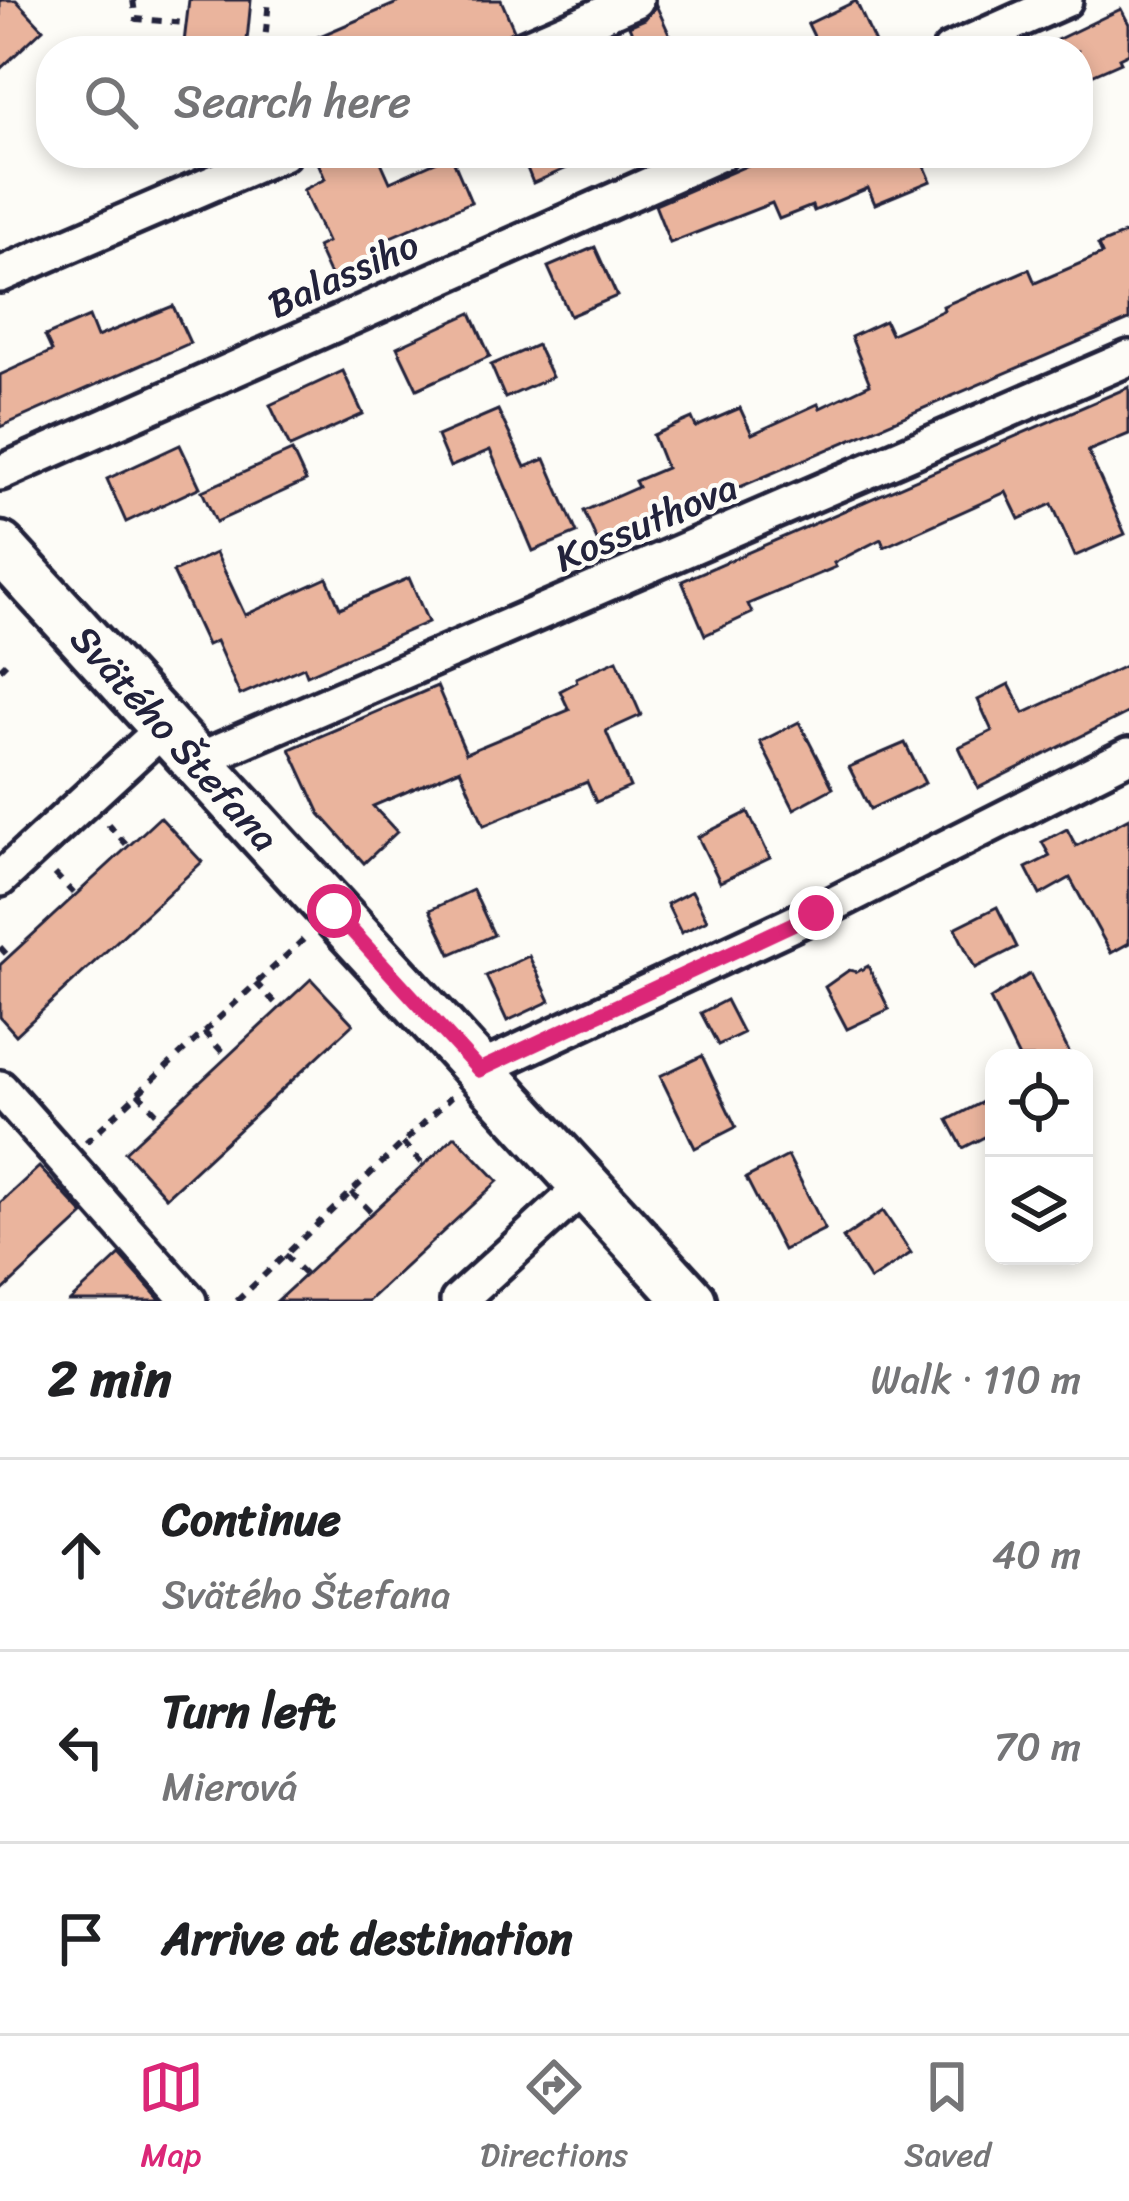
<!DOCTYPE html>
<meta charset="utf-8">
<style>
:root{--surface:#fff;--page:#f2f2f2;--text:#202124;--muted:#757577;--line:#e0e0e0;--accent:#db2777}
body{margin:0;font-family:Sriracha,sans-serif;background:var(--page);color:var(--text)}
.controls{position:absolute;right:36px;bottom:36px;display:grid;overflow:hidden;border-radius:24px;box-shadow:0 6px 18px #0003}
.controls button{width:108px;height:108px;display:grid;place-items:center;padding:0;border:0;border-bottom:3px solid var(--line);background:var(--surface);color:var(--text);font:60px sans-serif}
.stop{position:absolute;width:36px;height:36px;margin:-27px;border:9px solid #db2777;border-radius:50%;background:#fff}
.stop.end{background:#db2777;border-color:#fff;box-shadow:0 3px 12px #0008}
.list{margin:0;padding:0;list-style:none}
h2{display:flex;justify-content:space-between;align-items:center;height:156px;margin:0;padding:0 48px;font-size:51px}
h2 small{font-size:39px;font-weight:400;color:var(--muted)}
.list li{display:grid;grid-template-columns:78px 1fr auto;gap:36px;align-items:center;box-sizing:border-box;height:192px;padding:0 48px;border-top:3px solid var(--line)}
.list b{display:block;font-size:45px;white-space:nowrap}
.list p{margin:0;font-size:39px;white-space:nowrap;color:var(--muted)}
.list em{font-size:39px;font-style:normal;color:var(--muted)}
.icon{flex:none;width:66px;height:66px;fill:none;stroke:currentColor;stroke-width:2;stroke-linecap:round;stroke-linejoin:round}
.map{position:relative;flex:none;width:1129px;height:1301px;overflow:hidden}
.search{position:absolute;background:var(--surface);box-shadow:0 6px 18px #0003;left:36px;right:36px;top:36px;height:132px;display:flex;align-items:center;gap:30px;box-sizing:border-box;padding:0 42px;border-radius:48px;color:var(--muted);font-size:45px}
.sheet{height:732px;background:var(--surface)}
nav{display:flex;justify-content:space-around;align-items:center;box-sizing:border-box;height:168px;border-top:3px solid var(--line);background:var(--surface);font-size:33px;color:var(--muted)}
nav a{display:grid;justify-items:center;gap:6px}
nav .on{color:var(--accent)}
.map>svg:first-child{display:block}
.building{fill:#eab49d;stroke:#22223b;stroke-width:3}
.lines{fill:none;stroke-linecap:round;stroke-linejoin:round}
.street-casing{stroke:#22223b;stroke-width:42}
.secondary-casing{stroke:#22223b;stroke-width:57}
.path{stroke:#22223b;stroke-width:6;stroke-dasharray:9 9;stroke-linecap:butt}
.street{stroke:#fdfcf7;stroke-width:33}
.secondary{stroke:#fdfcf7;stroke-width:48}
.route{stroke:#db2777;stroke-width:15}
.labels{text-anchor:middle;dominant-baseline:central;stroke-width:9;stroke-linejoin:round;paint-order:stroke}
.street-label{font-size:39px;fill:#22223b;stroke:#fdfcf7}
</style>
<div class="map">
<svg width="1129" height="1301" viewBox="0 0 1129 1301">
<rect width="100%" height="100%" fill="#fdfcf7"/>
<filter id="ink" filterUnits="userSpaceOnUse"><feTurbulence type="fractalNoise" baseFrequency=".00833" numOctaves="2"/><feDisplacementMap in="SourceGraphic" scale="24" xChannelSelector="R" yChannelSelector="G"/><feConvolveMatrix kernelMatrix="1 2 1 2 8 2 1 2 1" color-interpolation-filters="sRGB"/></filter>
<g filter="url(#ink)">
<g class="building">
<path d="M 0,0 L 16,0 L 43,29 L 0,69 Z"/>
<path d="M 189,0 L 251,0 L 246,51 L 183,51 Z"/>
<path d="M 404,0 L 501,0 L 514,30 L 502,38 L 497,51 L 285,51 Z"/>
<path d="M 856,1 L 876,45 L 861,51 L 821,51 L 808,24 Z"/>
<path d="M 656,5 L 677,51 L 640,51 L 629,26 L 645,19 Z"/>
<path d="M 1121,9 L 1129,24 L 1129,53 L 1119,58 L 1121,62 L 1078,81 L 1078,51 L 1034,51 Z"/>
<path d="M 314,153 L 377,153 L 390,182 L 451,155 L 471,202 L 377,243 L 384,258 L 333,282 L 317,247 L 327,242 L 303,190 L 325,179 Z"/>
<path d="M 521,153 L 601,153 L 533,183 Z"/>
<path d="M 776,153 L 919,153 L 931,181 L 875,204 L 868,188 L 814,211 L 812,206 L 779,219 L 772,203 L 670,243 L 655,205 Z"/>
<path d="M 1129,232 L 1129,320 L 600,547 L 584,511 L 638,487 L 635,481 L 666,468 L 653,435 L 692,418 L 696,427 L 740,408 L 752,434 L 818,404 L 820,408 L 870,384 L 851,337 L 885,321 L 891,334 L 944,310 L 943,306 L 1029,269 L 1035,283 L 1102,254 L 1098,245 Z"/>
<path d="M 595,247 L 617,296 L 570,316 L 548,267 Z"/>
<path d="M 173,306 L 190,343 L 0,427 L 0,375 L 52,351 L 45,336 L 89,317 L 97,337 Z"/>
<path d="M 471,313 L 490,356 L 417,389 L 397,347 Z"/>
<path d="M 537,345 L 552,377 L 505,398 L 491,365 Z"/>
<path d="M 343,371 L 363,414 L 290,447 L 270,405 Z"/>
<path d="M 1129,387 L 1129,434 L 1088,451 L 1125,534 L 1075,556 L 1052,504 L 1019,519 L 1006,492 L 884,547 L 881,539 L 834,563 L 836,567 L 748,604 L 752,613 L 705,635 L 682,581 Z"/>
<path d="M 498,410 L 525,467 L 545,459 L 577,533 L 533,551 L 490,450 L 450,467 L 437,436 Z"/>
<path d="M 180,445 L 200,487 L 126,522 L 107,479 Z"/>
<path d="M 292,451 L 306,481 L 216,522 L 202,491 Z"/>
<path d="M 216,553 L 245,615 L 327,578 L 340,608 L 409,578 L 428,622 L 307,675 L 304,667 L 240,695 L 216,641 L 207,645 L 173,572 Z"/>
<path d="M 617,660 L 641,715 L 606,731 L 630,787 L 596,802 L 587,782 L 484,825 L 460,769 L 373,806 L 397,832 L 364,863 L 320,814 L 290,749 L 437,686 L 466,753 L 569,710 L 560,691 L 577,682 L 576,678 Z"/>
<path d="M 1129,664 L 1129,712 L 978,788 L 959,747 L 992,731 L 978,700 L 1009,684 L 1024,713 Z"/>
<path d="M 799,722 L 833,788 L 794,809 L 760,742 Z"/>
<path d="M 905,743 L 925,783 L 870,809 L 849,767 Z"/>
<path d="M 748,812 L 770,858 L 720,882 L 698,837 Z"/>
<path d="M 160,817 L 202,862 L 16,1035 L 0,1017 L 0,965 Z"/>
<path d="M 1129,818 L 1129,943 L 1111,953 L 1070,878 L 1040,895 L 1026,868 L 1050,856 L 1042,842 L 1067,829 L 1076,846 Z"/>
<path d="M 473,890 L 494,935 L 451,954 L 430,910 Z"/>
<path d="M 692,891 L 707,920 L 681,933 L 667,904 Z"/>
<path d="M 997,907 L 1017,947 L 975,968 L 955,928 Z"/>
<path d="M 529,956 L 550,1001 L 507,1021 L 486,976 Z"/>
<path d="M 868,966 L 889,1009 L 847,1029 L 825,987 L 849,970 L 857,972 Z"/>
<path d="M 1030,974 L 1072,1058 L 1019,1058 L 990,999 Z"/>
<path d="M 311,979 L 353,1024 L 166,1197 L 125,1152 Z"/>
<path d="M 726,1000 L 743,1033 L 718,1045 L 701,1013 Z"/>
<path d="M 702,1056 L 736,1127 L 695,1148 L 660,1076 Z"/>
<path d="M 994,1096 L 994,1132 L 963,1148 L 948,1120 Z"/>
<path d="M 455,1136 L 498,1181 L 368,1301 L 277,1301 Z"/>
<path d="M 788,1156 L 825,1229 L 783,1250 L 746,1178 Z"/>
<path d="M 39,1167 L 84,1215 L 0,1293 L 0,1203 Z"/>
<path d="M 883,1211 L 911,1253 L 870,1280 L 843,1238 Z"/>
<path d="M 120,1255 L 161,1301 L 70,1301 L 107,1267 Z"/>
</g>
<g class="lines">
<g class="street-casing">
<g id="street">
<path d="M 518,51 L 636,0"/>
<path d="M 950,51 L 1065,0"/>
<path d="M 0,275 L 283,153"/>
<path d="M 0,473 L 721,153"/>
<path d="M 196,761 L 1129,358"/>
<path d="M 0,879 L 165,727"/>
<path d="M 479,1070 L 816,913 L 1129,755"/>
<path d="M 0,1088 L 189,1301"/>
<path d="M 458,1301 L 585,1185"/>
</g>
</g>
<g class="secondary-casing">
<path id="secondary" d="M 0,547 L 691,1301"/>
</g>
<g class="path">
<path d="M 133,0 L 136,19 L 186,23"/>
<path d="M 264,51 L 269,0"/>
<path d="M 0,669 L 6,663"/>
<path d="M 108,824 L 128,846"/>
<path d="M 55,874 L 75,895"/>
<path d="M 0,947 L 9,957"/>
<path d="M 256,983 L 280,1008"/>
<path d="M 204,1032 L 227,1057"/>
<path d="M 138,1093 L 161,1118"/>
<path d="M 86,1142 L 305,938"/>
<path d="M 403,1143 L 423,1165"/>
<path d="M 351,1192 L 372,1213"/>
<path d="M 285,1255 L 306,1275"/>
<path d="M 237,1301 L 451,1097"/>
</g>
<use href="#street" class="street"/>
<use href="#secondary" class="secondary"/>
</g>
</g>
<g class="lines" filter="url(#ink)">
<path class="route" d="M 334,911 L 479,1070 L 816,913"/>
</g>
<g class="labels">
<g class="street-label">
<text transform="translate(343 274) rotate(-24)">Balassiho</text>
<text transform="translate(646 522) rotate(-23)">Kossuthova</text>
<text transform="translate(175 738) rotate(48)">Svätého Štefana</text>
</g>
</g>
</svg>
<div class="controls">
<button><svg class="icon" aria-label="locate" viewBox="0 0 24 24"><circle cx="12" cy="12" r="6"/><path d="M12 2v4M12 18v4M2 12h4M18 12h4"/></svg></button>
<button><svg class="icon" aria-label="layers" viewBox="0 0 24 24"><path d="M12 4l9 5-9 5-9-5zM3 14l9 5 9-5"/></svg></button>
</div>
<div class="stop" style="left:334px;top:911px"></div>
<div class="stop end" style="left:816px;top:913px"></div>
<div class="search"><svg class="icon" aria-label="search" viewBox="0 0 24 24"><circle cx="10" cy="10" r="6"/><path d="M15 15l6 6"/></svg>Search here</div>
</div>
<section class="sheet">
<h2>2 min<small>Walk · 110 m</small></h2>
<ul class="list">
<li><svg class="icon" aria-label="ahead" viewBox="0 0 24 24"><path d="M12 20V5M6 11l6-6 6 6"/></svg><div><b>Continue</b><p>Svätého Štefana</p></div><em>40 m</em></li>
<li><svg class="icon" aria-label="left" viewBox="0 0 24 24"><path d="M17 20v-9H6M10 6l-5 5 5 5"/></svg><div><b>Turn left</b><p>Mierová</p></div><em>70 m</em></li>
<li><svg class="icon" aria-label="arrive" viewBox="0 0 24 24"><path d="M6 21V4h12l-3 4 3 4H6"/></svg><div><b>Arrive at destination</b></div></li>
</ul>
</section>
<nav>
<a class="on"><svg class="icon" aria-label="map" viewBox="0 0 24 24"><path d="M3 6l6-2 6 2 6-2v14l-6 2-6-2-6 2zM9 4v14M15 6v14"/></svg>Map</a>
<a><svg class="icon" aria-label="directions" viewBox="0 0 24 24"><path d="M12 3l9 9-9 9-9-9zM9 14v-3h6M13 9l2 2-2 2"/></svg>Directions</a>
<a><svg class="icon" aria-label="saved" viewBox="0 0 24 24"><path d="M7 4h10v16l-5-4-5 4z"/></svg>Saved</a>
</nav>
